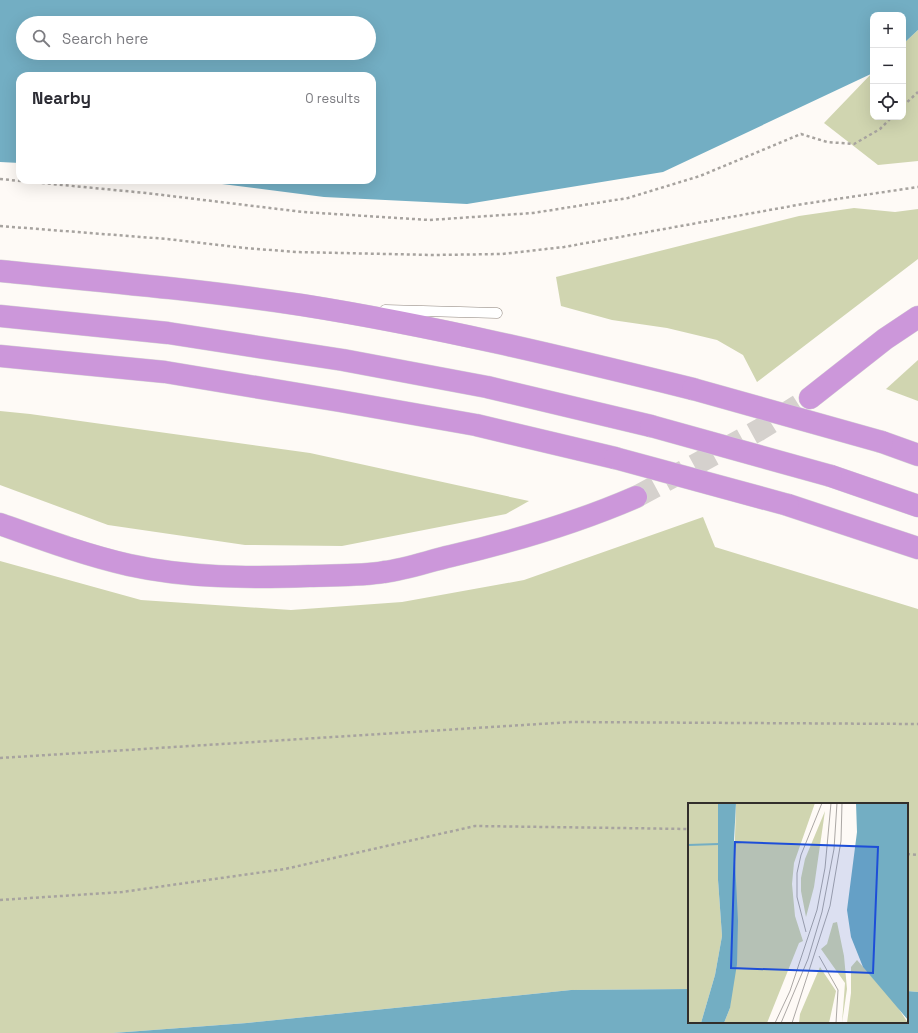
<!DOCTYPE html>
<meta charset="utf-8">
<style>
:root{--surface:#fff;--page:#f2f2f3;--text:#2b2b33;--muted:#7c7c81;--line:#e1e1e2}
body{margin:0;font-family:"Space Grotesk",sans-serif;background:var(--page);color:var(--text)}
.controls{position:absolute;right:12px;top:12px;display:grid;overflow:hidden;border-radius:8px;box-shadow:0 4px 16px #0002}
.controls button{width:36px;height:36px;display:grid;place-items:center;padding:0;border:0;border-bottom:1px solid var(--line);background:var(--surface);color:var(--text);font:20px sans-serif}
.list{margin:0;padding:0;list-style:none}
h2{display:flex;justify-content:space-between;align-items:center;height:52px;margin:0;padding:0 16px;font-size:17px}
h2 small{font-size:13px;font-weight:400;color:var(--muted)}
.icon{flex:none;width:22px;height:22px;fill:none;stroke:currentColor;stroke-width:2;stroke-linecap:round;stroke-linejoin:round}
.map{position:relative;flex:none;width:918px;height:1033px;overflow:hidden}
.search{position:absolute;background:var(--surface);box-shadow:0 4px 16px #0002;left:16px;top:16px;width:360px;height:44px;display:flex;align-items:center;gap:10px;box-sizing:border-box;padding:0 14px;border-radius:22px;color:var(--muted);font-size:15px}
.panel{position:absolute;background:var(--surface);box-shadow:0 4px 16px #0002;left:16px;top:72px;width:360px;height:112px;border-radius:12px}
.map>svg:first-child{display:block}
.green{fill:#d0d5b0}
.water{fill:#73aec3;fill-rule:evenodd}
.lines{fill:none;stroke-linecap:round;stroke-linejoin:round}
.highway-tunnel{stroke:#d5d1cd;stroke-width:22;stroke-dasharray:22 11;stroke-linecap:butt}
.lane-casing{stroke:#8c827a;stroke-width:11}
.highway-casing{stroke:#d6d5d5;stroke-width:23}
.path{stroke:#a7a39f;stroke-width:2.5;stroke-dasharray:3 3;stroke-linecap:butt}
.lane{stroke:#fff;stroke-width:10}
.highway{stroke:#cc97da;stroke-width:22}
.highway-bridge-casing{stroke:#d6d5d5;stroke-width:23;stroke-linecap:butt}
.highway-bridge{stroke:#cc97da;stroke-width:22}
.inset-river{fill:none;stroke:#73aec3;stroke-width:2}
.inset-road{fill:none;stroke:#aca8a5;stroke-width:1}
.view{fill:#1d4ed8;fill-opacity:0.15;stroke:#1d4ed8;stroke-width:2}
.inset-edge{fill:none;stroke:#322e2b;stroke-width:2}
</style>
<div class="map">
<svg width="918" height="1033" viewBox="0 0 918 1033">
<rect width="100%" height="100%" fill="#fefaf6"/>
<g class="green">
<path d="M 918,30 L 918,161 L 878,165 L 824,123 L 873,72 L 873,117 L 903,117 L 903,44 Z"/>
<path d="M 854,208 L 895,212 L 918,209 L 918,259 L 757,382 L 743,355 L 717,340 L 667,328 L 612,320 L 561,306 L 556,277 L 799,216 Z"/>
<path d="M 918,360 L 918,401 L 886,389 Z"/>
<path d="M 0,411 L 30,414 L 310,453 L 529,501 L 506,514 L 342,546 L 245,545 L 108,525 L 0,485 Z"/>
<path d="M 703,517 L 715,547 L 918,609 L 918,992 L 907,991 L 907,804 L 689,804 L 689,989 L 571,990 L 247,1023 L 113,1033 L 0,1033 L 0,561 L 141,600 L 291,610 L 402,602 L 524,580 Z"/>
</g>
<g class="water">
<path d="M 0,0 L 918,0 L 918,30 L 903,44 L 903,15 L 873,15 L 873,73 L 663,172 L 467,204 L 324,197 L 190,180 L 372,180 L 372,76 L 20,76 L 20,163 L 0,162 ZM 23,23 L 369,23 L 369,53 L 23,53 Z"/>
<path d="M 689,989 L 689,1022 L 907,1022 L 907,991 L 918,992 L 918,1033 L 113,1033 L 247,1023 L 571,990 Z"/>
</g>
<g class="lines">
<path class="highway-tunnel" d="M 636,497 L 759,430 L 810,398"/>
<g class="lane-casing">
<path id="lane" d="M 385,310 L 497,313"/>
</g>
<g class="highway-casing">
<g id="highway">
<path d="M 0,271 C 101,281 202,290 302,305 C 434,326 563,357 693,389"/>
<path d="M 0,316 L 168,333 L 343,360 L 487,387 L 651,426"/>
<path d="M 0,356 L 165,372 L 340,401 L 476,425 L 615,458"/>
<path d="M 810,398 L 885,339 L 918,317"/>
<path d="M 882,442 L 918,455"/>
<path d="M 831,476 L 918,506"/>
<path d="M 788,505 L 918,548"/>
<path d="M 0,524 C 42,539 85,555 129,565 C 188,578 249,578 309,576 C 333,575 361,576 384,572 C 407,569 429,561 451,556 C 515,541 576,523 636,497"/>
</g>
</g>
<g class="path">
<path d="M 903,106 L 918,92"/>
<path d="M 0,179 L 146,193 L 303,212 L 429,220 L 533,213 L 628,198 L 700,176 L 801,134 L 827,142 L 854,144 L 880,129 L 892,117"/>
<path d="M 0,226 L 167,239 L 245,248 L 296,252 L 433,255 L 502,254 L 564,247 L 803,204 L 918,187"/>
<path d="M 0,758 L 571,722 L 918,724"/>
<path d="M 907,854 L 918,855"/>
<path d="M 0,900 L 122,892 L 285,869 L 475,826 L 689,829"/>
</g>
<use href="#lane" class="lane"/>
<use href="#highway" class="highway"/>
<g class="highway-bridge-casing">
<g id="highway-bridge">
<path d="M 693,389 L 882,442"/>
<path d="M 651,426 L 831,476"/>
<path d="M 615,458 L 788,505"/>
</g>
</g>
<use href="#highway-bridge" class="highway-bridge"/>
</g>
<g transform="translate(688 803)">
<rect width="220" height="220" fill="#fefaf6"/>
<path d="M 0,0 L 30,0 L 30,77 L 34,133 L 27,172 L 13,220 L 0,220 ZM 48,0 L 127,0 L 106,60 L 104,81 L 107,113 L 115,138 L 111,140 L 79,220 L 36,220 L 42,205 ZM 137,8 L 126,84 L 118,114 L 113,88 L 113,75 L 117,56 ZM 149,119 L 156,153 L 159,186 L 154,220 L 157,180 L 133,146 L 139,141 L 145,120 ZM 169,157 L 207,200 L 220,220 L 159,220 L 163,190 L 163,164 ZM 132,164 L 148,188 L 141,220 L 111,220 L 112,211 Z" fill="#d0d5b0"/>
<path d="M 30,0 L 48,0 L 46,38 L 50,118 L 49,161 L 42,205 L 36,220 L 13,220 L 27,172 L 34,133 L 30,77 ZM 168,0 L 220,0 L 220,217 L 175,164 L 163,134 L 159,107 L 169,29 Z" fill="#73aec3"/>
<path class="inset-river" d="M 0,42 L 31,41"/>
<path class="inset-road" d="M 118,129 L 109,94 L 109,70 L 113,52 L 134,0M 131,153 L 150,187 L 148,220M 87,220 L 102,188 L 129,107 L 137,65 L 143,0M 93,220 L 120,156 L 134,109 L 146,46 L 149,0M 104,220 L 142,103 L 153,38 L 154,0"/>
<path class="view" d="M 47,39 L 190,44 L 185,170 L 43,165 Z"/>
<rect width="220" height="220" class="inset-edge"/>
</g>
</svg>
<div class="controls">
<button>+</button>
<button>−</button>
<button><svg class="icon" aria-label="locate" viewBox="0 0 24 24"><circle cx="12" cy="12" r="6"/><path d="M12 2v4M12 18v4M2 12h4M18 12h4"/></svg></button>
</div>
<div class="search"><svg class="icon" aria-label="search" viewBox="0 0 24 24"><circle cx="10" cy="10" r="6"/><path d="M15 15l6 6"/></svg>Search here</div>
<section class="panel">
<h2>Nearby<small>0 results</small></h2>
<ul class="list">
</ul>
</section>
</div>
